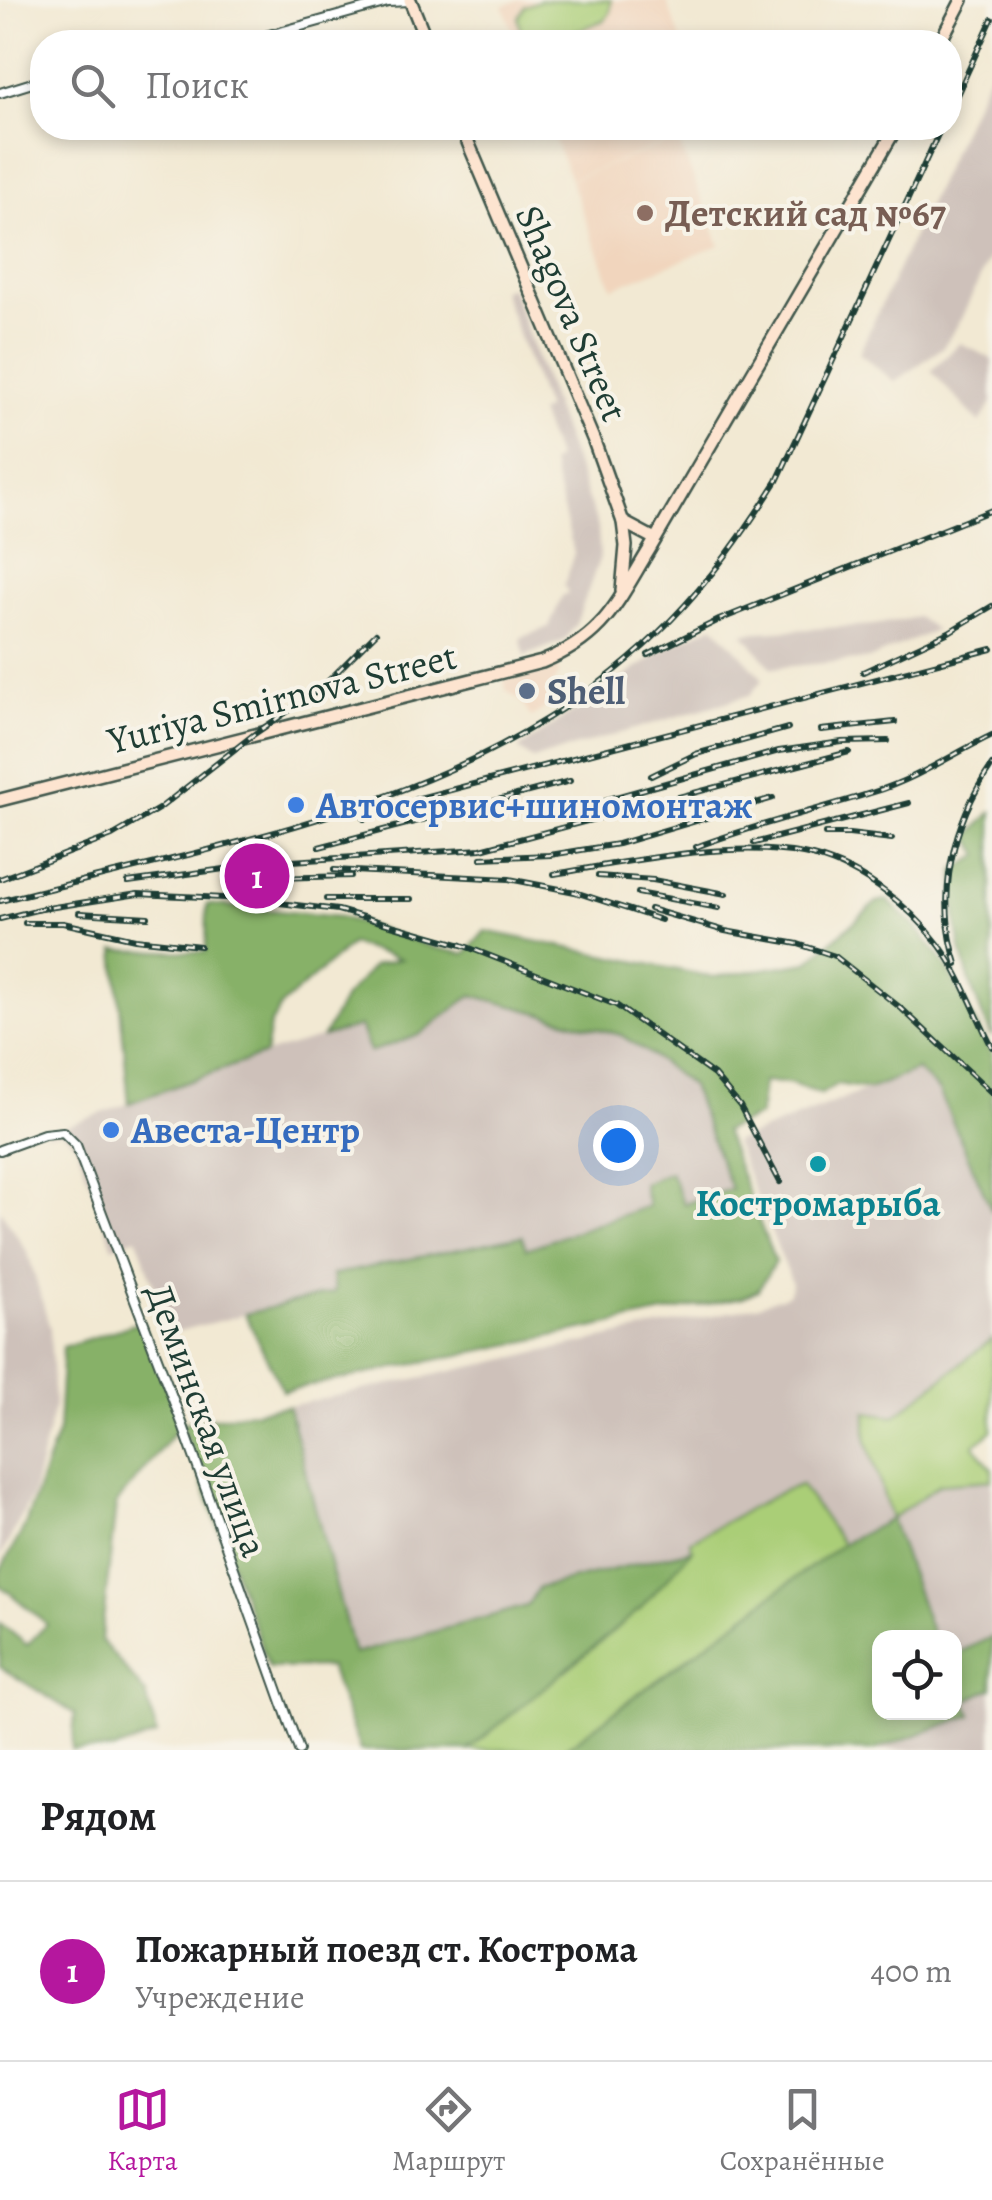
<!DOCTYPE html>
<html lang="ru">
<meta charset="utf-8">
<style>
:root{--surface:#fff;--page:#f6f6f6;--text:#202124;--muted:#757577;--line:#e0e0e0;--accent:#b5179e}
body{margin:0;font-family:Alegreya,serif;background:var(--page);color:var(--text)}
.controls{position:absolute;right:30px;bottom:30px;display:grid;overflow:hidden;border-radius:20px;box-shadow:0 5px 15px #0003}
.controls button{width:90px;height:90px;display:grid;place-items:center;padding:0;border:0;border-bottom:2px solid var(--line);background:var(--surface);color:var(--text);font:50px sans-serif}
.you{position:absolute;left:618px;top:1145px;width:35px;height:35px;margin:-25px;border:8px solid #fff;border-radius:50%;background:#1a73e8;box-shadow:0 0 0 15px #1a73e833}
.badge{display:grid;place-items:center;width:65px;height:65px;border-radius:50%;background:var(--accent);color:#fff;font-size:32px;font-weight:700}
.pin{position:absolute;translate:-50% -50%;border:5px solid #fff;box-shadow:0 2px 10px #0006}
.list{margin:0;padding:0;list-style:none}
h2{display:flex;justify-content:space-between;align-items:center;height:130px;margin:0;padding:0 40px;font-size:42px}
h2 small{font-size:32px;font-weight:400;color:var(--muted)}
.list li{display:grid;grid-template-columns:65px 1fr auto;gap:30px;align-items:center;box-sizing:border-box;height:180px;padding:0 40px;border-top:2px solid var(--line)}
.list b{display:block;font-size:38px;white-space:nowrap}
.list p{margin:0;font-size:32px;white-space:nowrap;color:var(--muted)}
.list em{font-size:32px;font-style:normal;color:var(--muted)}
.icon{flex:none;width:55px;height:55px;fill:none;stroke:currentColor;stroke-width:2;stroke-linecap:round;stroke-linejoin:round}
.map{position:relative;flex:none;width:992px;height:1750px;overflow:hidden}
.search{position:absolute;background:var(--surface);box-shadow:0 5px 15px #0003;left:30px;right:30px;top:30px;height:110px;display:flex;align-items:center;gap:25px;box-sizing:border-box;padding:0 35px;border-radius:40px;color:var(--muted);font-size:38px}
.sheet{height:310px;background:var(--surface)}
nav{display:flex;justify-content:space-around;align-items:center;box-sizing:border-box;height:140px;border-top:2px solid var(--line);background:var(--surface);font-size:28px;color:var(--muted)}
nav a{display:grid;justify-items:center;gap:5px}
nav .on{color:var(--accent)}
.map>svg:first-child{display:block}
.built{fill:#f1d5bd}
.industrial{fill:#cec1ba}
.green{fill:#aace77;stroke:#648656;stroke-width:2.5}
.forest{fill:#87b168;stroke:#53774e;stroke-width:2.5}
.lines{fill:none;stroke-linecap:round;stroke-linejoin:round}
.minor-casing{stroke:#3f574c;stroke-width:12}
.secondary-casing{stroke:#3f574c;stroke-width:16}
.minor{stroke:#fff;stroke-width:8}
.secondary{stroke:#fde4d0;stroke-width:11}
.rail-casing{stroke:#1f3d34;stroke-width:6}
.rail{stroke:#f7f3e8;stroke-width:2.5;stroke-dasharray:8;stroke-linecap:butt}
.education-dot{fill:#8d6e63;stroke:#f7f3e8;stroke-width:4}
.service-dot{fill:#5c6f8a;stroke:#f7f3e8;stroke-width:4}
.shop-dot{fill:#3f7fe0;stroke:#f7f3e8;stroke-width:4}
.culture-dot{fill:#0f9aa8;stroke:#f7f3e8;stroke-width:4}
.labels{text-anchor:middle;dominant-baseline:central;stroke-width:8;stroke-linejoin:round;paint-order:stroke}
.education-label{font-size:38px;font-weight:bold;fill:#785e54;stroke:#f7f3e8;text-anchor:start}
.street-label{font-size:38px;fill:#1f3d34;stroke:#f7f3e8}
.service-label{font-size:38px;font-weight:bold;fill:#4e5e75;stroke:#f7f3e8;text-anchor:start}
.shop-label{font-size:38px;font-weight:bold;fill:#366cbe;stroke:#f7f3e8;text-anchor:start}
.culture-label{font-size:38px;font-weight:bold;fill:#0d838f;stroke:#f7f3e8}
</style>
<div class="map">
<svg width="992" height="1750" viewBox="0 0 992 1750">
<rect width="100%" height="100%" fill="#f7f3e8"/>
<filter id="ink" filterUnits="userSpaceOnUse"><feTurbulence type="fractalNoise" baseFrequency=".01" numOctaves="2"/><feDisplacementMap in="SourceGraphic" scale="20" xChannelSelector="R" yChannelSelector="G"/><feConvolveMatrix kernelMatrix="1 2 1 2 8 2 1 2 1" color-interpolation-filters="sRGB"/></filter>
<filter id="wash" filterUnits="userSpaceOnUse"><feTurbulence type="fractalNoise" baseFrequency=".0048" numOctaves="4" result="noise"/><feDisplacementMap in="SourceGraphic" scale="40" xChannelSelector="R" yChannelSelector="G"/><feGaussianBlur stdDeviation="2.25" result="paint"/><feColorMatrix in="noise" values="0 0 0 0 0 0 0 0 0 0 0 0 0 0 0 0 0 1.4 0 .05"/><feComposite in="paint" operator="in"/></filter>
<g filter="url(#wash)">
<rect width="100%" height="100%" fill="#f2e9d3"/>
<g class="built">
<path d="M 519,0 L 666,0 L 682,42 L 517,42 L 503,6 Z"/>
<path d="M 550,128 L 704,128 L 570,179 Z"/>
<path d="M 678,139 L 720,245 L 612,288 L 570,180 Z"/>
<path d="M 557,663 L 559,675 L 546,692 L 553,703 L 531,717 L 521,702 L 506,690 L 504,679 Z"/>
</g>
<g class="industrial">
<path d="M 992,66 L 992,252 L 959,323 L 943,347 L 895,382 L 859,353 Z"/>
<path d="M 511,287 L 598,527 L 600,557 L 576,624 L 565,640 L 525,656 L 520,638 L 549,627 L 562,596 L 568,593 L 564,585 L 574,553 L 551,463 L 557,460 L 539,413 L 546,410 L 502,290 Z"/>
<path d="M 960,343 L 992,359 L 992,402 L 980,423 L 931,371 Z"/>
<path d="M 917,617 L 936,630 L 869,659 L 772,668 L 743,633 L 874,625 Z"/>
<path d="M 714,625 L 763,679 L 750,695 L 533,759 L 518,749 L 673,644 Z"/>
<path d="M 472,995 L 621,1035 L 654,1057 L 691,1086 L 731,1189 L 683,1204 L 670,1173 L 649,1206 L 525,1249 L 521,1236 L 333,1274 L 335,1292 L 171,1333 L 137,1238 L 113,1247 L 76,1145 L 63,1132 L 44,1134 L 265,1054 L 360,1026 L 371,1052 L 419,1035 Z"/>
<path d="M 917,1070 L 939,1091 L 992,1211 L 992,1339 L 895,1417 L 940,1484 L 992,1480 L 992,1637 L 955,1654 L 954,1638 L 933,1637 L 891,1519 L 842,1544 L 801,1485 L 782,1491 L 691,1541 L 692,1550 L 538,1588 L 527,1606 L 353,1655 L 288,1406 L 756,1306 L 788,1294 L 792,1284 L 788,1273 L 734,1142 Z"/>
<path d="M 0,1209 L 28,1253 L 50,1328 L 54,1406 L 32,1496 L 0,1558 Z"/>
<path d="M 992,1688 L 992,1750 L 874,1750 L 971,1715 L 964,1701 Z"/>
</g>
<g class="green">
<path d="M 541,0 L 611,0 L 610,13 L 605,20 L 548,42 L 528,42 L 521,34 L 518,18 L 525,6 Z"/>
<path d="M 992,1339 L 992,1431 L 974,1445 L 992,1469 L 992,1480 L 940,1484 L 891,1519 L 866,1437 L 866,1412 L 895,1416 Z"/>
<path d="M 801,1485 L 842,1544 L 563,1750 L 468,1750 L 640,1609 L 691,1550 L 690,1541 L 783,1491 Z"/>
</g>
<g class="forest">
<path d="M 992,812 L 992,1037 C 967,985 951,928 955,870 L 980,855 L 969,836 Z"/>
<path d="M 887,900 L 916,927 L 945,964 L 992,1055 L 992,1211 L 939,1091 L 917,1070 L 869,1089 L 837,1084 L 821,1094 L 789,1083 L 763,1082 L 759,1116 L 724,1131 L 775,1262 L 758,1290 L 743,1297 L 283,1391 L 245,1314 L 335,1292 L 332,1275 L 522,1236 L 526,1249 L 648,1206 L 643,1183 L 670,1172 L 684,1204 L 731,1189 L 691,1086 L 654,1057 L 621,1035 L 472,995 L 419,1035 L 370,1052 L 360,1026 L 323,1037 L 344,998 L 374,965 L 400,959 L 351,944 L 282,1005 L 270,1025 L 265,1054 L 129,1103 L 115,950 L 206,952 L 207,904 L 341,917 L 436,948 L 465,954 L 485,931 L 713,977 L 808,962 L 877,902 Z"/>
<path d="M 141,1322 L 182,1423 L 288,1406 L 354,1654 L 527,1606 L 538,1588 L 692,1550 L 640,1609 L 468,1750 L 360,1750 L 329,1667 L 269,1668 L 181,1424 L 116,1504 L 101,1640 L 146,1694 L 157,1735 L 113,1750 L 72,1750 L 75,1714 L 0,1667 L 0,1623 L 27,1645 L 47,1624 L 0,1585 L 0,1571 L 24,1528 L 58,1431 L 63,1347 Z"/>
<path d="M 891,1519 L 933,1637 L 880,1638 L 880,1712 L 954,1712 L 955,1654 L 992,1637 L 992,1688 L 965,1701 L 972,1715 L 874,1750 L 563,1750 L 842,1544 Z"/>
</g>
</g>
<g filter="url(#ink)">
<g class="lines">
<g class="minor-casing">
<g id="minor">
<path d="M 244,42 L 388,2 L 411,1"/>
<path d="M 0,93 L 42,80"/>
<path d="M 0,1150 L 44,1134 L 63,1132 L 76,1145 L 182,1423 L 299,1750"/>
</g>
</g>
<g class="secondary-casing">
<g id="secondary">
<path d="M 410,0 L 427,42"/>
<path d="M 940,42 L 962,0"/>
<path d="M 462,128 L 594,441 L 623,522 L 626,546 L 622,591"/>
<path d="M 623,522 L 655,539"/>
<path d="M 0,800 L 542,662 C 604,637 616,604 649,550 L 896,128"/>
</g>
</g>
<use href="#minor" class="minor"/>
<use href="#secondary" class="secondary"/>
<g class="rail-casing">
<g id="rail">
<path d="M 950,110 L 992,19"/>
<path d="M 648,655 L 719,620 L 992,510"/>
<path d="M 863,672 L 949,632 L 992,606"/>
<path d="M 821,730 L 895,722"/>
<path d="M 651,776 L 696,754 L 788,728"/>
<path d="M 416,799 L 992,649"/>
<path d="M 577,808 L 779,751 L 842,742 L 888,741"/>
<path d="M 364,819 L 431,801"/>
<path d="M 825,834 L 849,834 L 892,839"/>
<path d="M 754,843 L 909,803"/>
<path d="M 319,847 L 570,781"/>
<path d="M 696,847 C 754,825 814,811 874,792 C 916,779 953,754 992,735"/>
<path d="M 481,858 L 550,855 L 618,844 L 773,798"/>
<path d="M 334,870 L 509,879 L 575,892 L 661,920"/>
<path d="M 554,874 C 627,862 730,840 803,854 C 856,864 908,903 940,946 C 962,976 975,1014 992,1047"/>
<path d="M 598,876 L 653,880 L 726,894"/>
<path d="M 0,879 L 112,836 L 160,808 L 253,735 L 319,690 L 376,633"/>
<path d="M 231,879 L 351,876"/>
<path d="M 128,882 L 276,862 L 481,849 L 849,752"/>
<path d="M 638,893 L 719,908"/>
<path d="M 326,899 L 411,899"/>
<path d="M 0,901 C 235,841 493,802 671,620 C 712,578 745,531 777,481 L 941,128"/>
<path d="M 650,909 L 725,931 L 798,944 L 835,956 L 902,1009 L 992,1093"/>
<path d="M 35,910 L 138,894 L 246,899 L 338,910 L 462,945 L 616,1005 L 714,1075 L 740,1106 L 780,1182"/>
<path d="M 79,913 L 148,917"/>
<path d="M 0,919 L 48,907"/>
<path d="M 25,923 L 63,923 L 135,939 L 200,946"/>
<path d="M 957,964 C 935,896 952,823 992,765"/>
</g>
</g>
<use href="#rail" class="rail"/>
</g>
</g>
<circle class="education-dot" cx="645" cy="213" r="10"/>
<circle class="service-dot" cx="527" cy="691" r="10"/>
<g class="shop-dot">
<circle cx="296" cy="805" r="10"/>
<circle cx="111" cy="1130" r="10"/>
</g>
<circle class="culture-dot" cx="818" cy="1164" r="10"/>
<g class="labels">
<g class="education-label">
<text x="665" y="213">Детский сад №67</text>
</g>
<g class="street-label">
<text transform="translate(572 313) rotate(67)">Shagova Street</text>
<text transform="translate(282 698) rotate(-14)">Yuriya Smirnova Street</text>
<text transform="translate(207 1420) rotate(70)">Деминская улица</text>
</g>
<g class="service-label">
<text x="547" y="691">Shell</text>
</g>
<g class="shop-label">
<text x="316" y="805">Автосервис+шиномонтаж</text>
<text x="131" y="1130">Авеста-Центр</text>
</g>
<g class="culture-label">
<text x="818" y="1203">Костромарыба</text>
</g>
</g>
</svg>
<div class="controls">
<button><svg class="icon" aria-label="locate" viewBox="0 0 24 24"><circle cx="12" cy="12" r="6"/><path d="M12 2v4M12 18v4M2 12h4M18 12h4"/></svg></button>
</div>
<div class="you"></div>
<div class="pin badge" style="left:257px;top:876px">1</div>
<div class="search"><svg class="icon" aria-label="search" viewBox="0 0 24 24"><circle cx="10" cy="10" r="6"/><path d="M15 15l6 6"/></svg>Поиск</div>
</div>
<section class="sheet">
<h2>Рядом<small></small></h2>
<ul class="list">
<li><span class="badge">1</span><div><b>Пожарный поезд ст. Кострома</b><p>Учреждение</p></div><em>400 m</em></li>
</ul>
</section>
<nav>
<a class="on"><svg class="icon" aria-label="map" viewBox="0 0 24 24"><path d="M3 6l6-2 6 2 6-2v14l-6 2-6-2-6 2zM9 4v14M15 6v14"/></svg>Карта</a>
<a><svg class="icon" aria-label="directions" viewBox="0 0 24 24"><path d="M12 3l9 9-9 9-9-9zM9 14v-3h6M13 9l2 2-2 2"/></svg>Маршрут</a>
<a><svg class="icon" aria-label="saved" viewBox="0 0 24 24"><path d="M7 4h10v16l-5-4-5 4z"/></svg>Сохранённые</a>
</nav>
